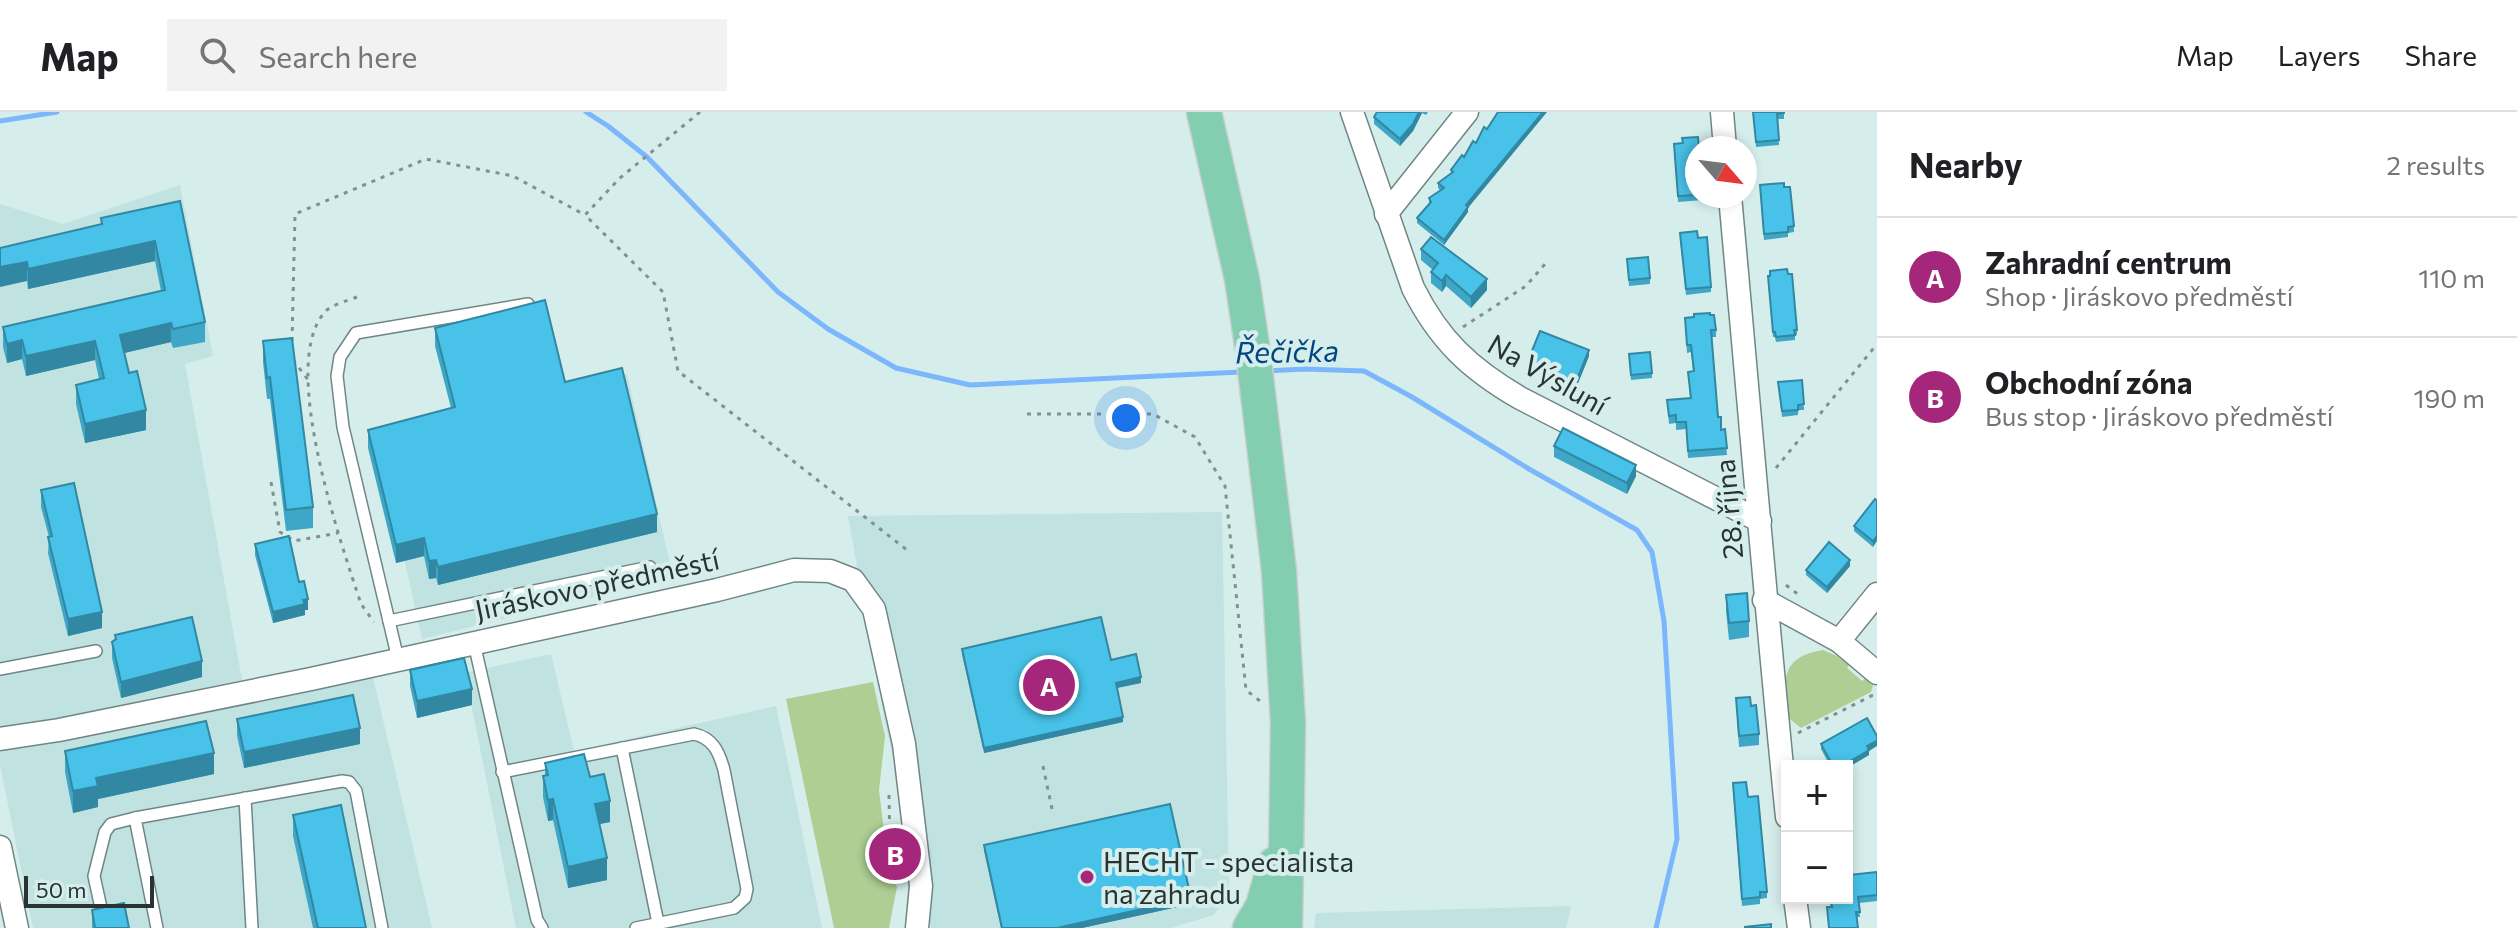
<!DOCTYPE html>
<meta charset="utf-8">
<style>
:root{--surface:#fff;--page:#f2f2f2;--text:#202124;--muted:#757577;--line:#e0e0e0;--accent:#a4277b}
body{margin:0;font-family:Commissioner,sans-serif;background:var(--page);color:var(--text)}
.controls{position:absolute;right:24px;bottom:24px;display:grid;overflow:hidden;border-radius:0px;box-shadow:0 4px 12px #0003}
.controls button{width:72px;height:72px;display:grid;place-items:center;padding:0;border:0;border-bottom:2px solid var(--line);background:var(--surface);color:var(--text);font:40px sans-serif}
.compass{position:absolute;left:1685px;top:24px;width:72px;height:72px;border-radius:50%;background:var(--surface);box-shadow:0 4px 12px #0003;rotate:118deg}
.scale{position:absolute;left:24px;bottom:20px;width:130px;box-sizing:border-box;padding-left:8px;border:4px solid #293332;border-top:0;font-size:22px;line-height:28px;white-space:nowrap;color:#293332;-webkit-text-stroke:6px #d5eeec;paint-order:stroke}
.you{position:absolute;left:1126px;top:306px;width:28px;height:28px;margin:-20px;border:6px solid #fff;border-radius:50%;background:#1a73e8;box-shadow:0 0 0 12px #1a73e833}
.badge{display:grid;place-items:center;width:52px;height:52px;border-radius:50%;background:var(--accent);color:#fff;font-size:26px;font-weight:700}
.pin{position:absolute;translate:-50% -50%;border:4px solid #fff;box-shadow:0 2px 8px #0006}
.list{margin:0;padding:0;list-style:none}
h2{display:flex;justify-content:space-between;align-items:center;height:104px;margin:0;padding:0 32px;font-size:34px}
h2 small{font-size:26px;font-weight:400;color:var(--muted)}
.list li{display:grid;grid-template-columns:52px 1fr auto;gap:24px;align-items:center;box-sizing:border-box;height:120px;padding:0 32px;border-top:2px solid var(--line)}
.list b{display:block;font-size:30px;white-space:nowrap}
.list p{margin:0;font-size:26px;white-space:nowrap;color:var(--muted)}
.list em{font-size:26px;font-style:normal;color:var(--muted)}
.icon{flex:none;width:44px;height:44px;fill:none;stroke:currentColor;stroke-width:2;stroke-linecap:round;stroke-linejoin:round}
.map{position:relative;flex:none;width:1877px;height:816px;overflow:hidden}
header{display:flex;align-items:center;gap:48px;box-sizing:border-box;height:112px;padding:0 40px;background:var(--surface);border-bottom:2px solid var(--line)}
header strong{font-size:38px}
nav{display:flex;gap:44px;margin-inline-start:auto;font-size:28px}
.search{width:560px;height:72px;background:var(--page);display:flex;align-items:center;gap:20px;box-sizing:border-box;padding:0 28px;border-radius:0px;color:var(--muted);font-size:30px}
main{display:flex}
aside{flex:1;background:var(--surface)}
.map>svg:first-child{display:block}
.built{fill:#c0e2e0}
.green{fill:#aece94}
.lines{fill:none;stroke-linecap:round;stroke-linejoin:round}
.stream{stroke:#7cb7fd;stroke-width:5}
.lane-casing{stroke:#6f8684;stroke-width:14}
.street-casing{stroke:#6f8684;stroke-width:25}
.primary-casing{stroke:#cccece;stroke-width:37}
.path{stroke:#809190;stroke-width:3;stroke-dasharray:4 6;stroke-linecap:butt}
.lane{stroke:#fff;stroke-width:11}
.street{stroke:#fff;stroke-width:22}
.primary{stroke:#83ceb0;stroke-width:34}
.wall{fill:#3ea7c8}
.shaded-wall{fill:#3288a2}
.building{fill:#48c2e8;stroke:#3288a2;stroke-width:2}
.poi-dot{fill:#a4277b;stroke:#d5eeec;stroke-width:3}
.labels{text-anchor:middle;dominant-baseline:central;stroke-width:8;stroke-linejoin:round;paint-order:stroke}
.street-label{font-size:28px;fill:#293332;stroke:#d5eeec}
.poi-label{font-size:28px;fill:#293332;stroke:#d5eeec;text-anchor:start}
.water-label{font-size:30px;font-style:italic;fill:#034583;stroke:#d5eeec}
</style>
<header>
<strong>Map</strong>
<div class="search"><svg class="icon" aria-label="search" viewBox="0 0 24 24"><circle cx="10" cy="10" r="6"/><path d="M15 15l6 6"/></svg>Search here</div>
<nav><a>Map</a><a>Layers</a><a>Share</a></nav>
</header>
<main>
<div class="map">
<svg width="1877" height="816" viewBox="0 0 1877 816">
<rect width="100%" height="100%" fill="#d5eeec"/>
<g class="built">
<path d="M 180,73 L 213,244 L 185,252 L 242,568 L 0,620 L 0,92 L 63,112 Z"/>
<path d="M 627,262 L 673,465 L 422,527 L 376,320 Z"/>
<path d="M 1222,400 L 1229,781 L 1214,803 L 1170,816 L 931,816 L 885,610 L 848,404 Z"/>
<path d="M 551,542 L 574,639 L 776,594 L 822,816 L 516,816 L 465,561 Z"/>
<path d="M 372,561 L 432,816 L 33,816 L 0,653 L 0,638 Z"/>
<path d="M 1571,794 L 1566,816 L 1314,816 L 1316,801 Z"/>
</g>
<g class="green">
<path d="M 1823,538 L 1837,544 L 1849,553 L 1847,556 L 1862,569 L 1865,567 L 1873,573 L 1871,580 L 1801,616 L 1786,604 C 1784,568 1780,545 1823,538 Z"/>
<path d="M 873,570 L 885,624 L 879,678 L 888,753 L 897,775 L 889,816 L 834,816 L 786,587 Z"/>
</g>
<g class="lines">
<g class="stream">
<path d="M 586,0 L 608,14 L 647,45 L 778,180 L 828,217 L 896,256 L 970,273 L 1241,260"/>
<path d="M 0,9 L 57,0"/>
<path d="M 1267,259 L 1305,257 L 1364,259 L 1412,285 L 1529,357 L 1637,418 L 1652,440 L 1664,509 L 1677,727 L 1656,816"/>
</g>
<g class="lane-casing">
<g id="lane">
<path d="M 389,509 L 650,455"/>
<path d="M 474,531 L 537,808 L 542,816"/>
<path d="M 398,547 L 343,315 L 337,264 L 340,245 L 356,221 L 528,192"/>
<path d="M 0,557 L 96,539"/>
<path d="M 622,636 L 658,811"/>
<path d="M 502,660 L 694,622 C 713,626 719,640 724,658 L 747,777 L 745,786 L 734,796 L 636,816"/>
<path d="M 245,686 L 252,816"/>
<path d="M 103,805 L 94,764 L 105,720 L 111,712 L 135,706"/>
<path d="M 157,816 L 135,706 L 342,669 L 349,670 L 356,679 L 382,816"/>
</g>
</g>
<g class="street-casing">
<g id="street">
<path d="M 1352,0 L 1413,176 C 1439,228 1470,257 1520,286 L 1760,409"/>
<path d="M 1722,0 L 1725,36"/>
<path d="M 1730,84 C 1749,291 1766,498 1787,705"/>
<path d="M 1386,102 L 1467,0"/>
<path d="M 1764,488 L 1839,529 L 1877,561"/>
<path d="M 1839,529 L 1877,482"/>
<path d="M 0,627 L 59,618 L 311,567 L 717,478 L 794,458 L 830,459 L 853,468 L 874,497 L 904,632 L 921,774 L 917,816"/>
<path d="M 0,735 L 17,816"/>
<path d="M 1795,786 L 1799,816"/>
</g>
</g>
<g class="primary-casing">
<g id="primary">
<path d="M 1204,0 L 1242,167 L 1253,240 L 1279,459 L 1288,611 L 1285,816"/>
<path d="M 1250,816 L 1263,794 L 1275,752"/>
</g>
</g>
<g class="path">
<path d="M 700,0 L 620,66 L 585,103 L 663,180 L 678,259 L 907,438"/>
<path d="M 357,185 C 347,189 330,193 324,201 C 279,254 341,431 361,492 L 374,510"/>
<path d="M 1463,215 L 1526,174 L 1545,152"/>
<path d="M 292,229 L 295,102 L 426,47 L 513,64 L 585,103"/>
<path d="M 293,248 L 309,269"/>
<path d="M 1027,302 L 1153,302 L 1195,325 L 1225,374 L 1246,578 L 1260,589"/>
<path d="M 1776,356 L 1877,232"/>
<path d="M 271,370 L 280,420 L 294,429 L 338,421"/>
<path d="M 1786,473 L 1799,483"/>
<path d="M 1798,621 L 1873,583"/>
<path d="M 1043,654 L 1052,697"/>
<path d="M 889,683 L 890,739 L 899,765"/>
</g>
<use href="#lane" class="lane"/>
<use href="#street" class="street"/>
<use href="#primary" class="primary"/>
</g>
<g class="wall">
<path d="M 1377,0 L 1428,0 L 1426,3 L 1422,1 L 1413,19 L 1400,34 L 1374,12 L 1374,5 Z"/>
<path d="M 1753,0 L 1790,0 L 1784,0 L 1784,7 L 1777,7 L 1779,33 L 1756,35 Z"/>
<path d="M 1683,31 L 1697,36 L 1697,84 L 1703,84 L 1703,88 L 1678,90 L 1674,38 Z"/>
<path d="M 1464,45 L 1468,100 L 1444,133 L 1417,111 L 1417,106 L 1429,92 L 1429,86 L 1440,78 L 1438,76 L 1438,71 L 1451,62 L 1451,58 Z"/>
<path d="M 1760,78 L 1794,114 L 1794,120 L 1788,121 L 1788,125 L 1764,128 Z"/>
<path d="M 180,89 L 205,210 L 205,230 L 173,236 L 171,230 L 124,241 L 146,318 L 85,331 L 76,292 L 76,273 L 99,267 L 95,248 L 26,264 L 22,247 L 7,251 L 3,235 L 3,215 L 161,179 L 155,149 L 28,177 L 27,169 L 0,136 L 101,112 L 101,106 Z"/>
<path d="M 1698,126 L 1711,175 L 1711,180 L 1686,183 L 1680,127 Z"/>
<path d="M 1421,137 L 1487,178 L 1471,196 L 1446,174 L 1442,180 L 1431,171 L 1431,160 L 1433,158 L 1421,148 Z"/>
<path d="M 1627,147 L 1650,166 L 1650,172 L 1629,174 Z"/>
<path d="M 1768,170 L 1797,218 L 1797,223 L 1795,223 L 1795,228 L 1776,230 L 1775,225 L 1773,225 Z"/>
<path d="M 1710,203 L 1716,218 L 1716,225 L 1712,225 L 1718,305 L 1721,318 L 1725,317 L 1727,343 L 1688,346 L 1686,317 L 1676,318 L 1676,311 L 1669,312 L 1667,288 L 1690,286 L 1688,260 L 1693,259 L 1691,240 L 1687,241 L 1685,206 Z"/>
<path d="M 435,216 L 565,270 L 657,420 L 438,473 L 436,466 L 429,467 L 424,444 L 396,451 L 368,336 L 368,318 L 451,296 L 435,234 Z"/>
<path d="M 263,229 L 313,395 L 313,416 L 286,419 L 270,287 L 267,287 L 263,250 Z"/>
<path d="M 1589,244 L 1576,276 L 1527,257 L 1527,251 Z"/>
<path d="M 1629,247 L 1652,261 L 1652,266 L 1631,268 Z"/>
<path d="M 1802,268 L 1804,298 L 1798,298 L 1798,303 L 1782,305 L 1778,270 Z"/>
<path d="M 1554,334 L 1636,364 L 1627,382 L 1554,345 Z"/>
<path d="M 41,378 L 102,516 L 68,524 L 48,441 L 49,425 L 41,395 Z"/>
<path d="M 1875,387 L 1873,435 L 1854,419 L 1854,414 Z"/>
<path d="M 255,432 L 299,470 L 308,498 L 305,498 L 305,503 L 273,511 L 255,443 Z"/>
<path d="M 1850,454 L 1827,481 L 1806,463 L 1806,458 Z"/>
<path d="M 1726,483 L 1749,509 L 1749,525 L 1729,528 L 1726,499 Z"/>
<path d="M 115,523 L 202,565 L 121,586 L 112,546 L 112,530 L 115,528 Z"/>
<path d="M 962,537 L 1111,548 L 1141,571 L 1117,576 L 1123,610 L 984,641 L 962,542 Z"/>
<path d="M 410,558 L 472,593 L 417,606 L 410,574 Z"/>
<path d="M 1736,586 L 1751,594 L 1759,622 L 1759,633 L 1739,635 Z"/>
<path d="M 237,607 L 360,632 L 244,656 L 237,624 Z"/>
<path d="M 1821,632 L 1869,639 L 1869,643 L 1847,656 L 1847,654 L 1830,654 L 1821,637 Z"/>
<path d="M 65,639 L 214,662 L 98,687 L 98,695 L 73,701 L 65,660 Z"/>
<path d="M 545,651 L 590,665 L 610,710 L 599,712 L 607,768 L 568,776 L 553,708 L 548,709 L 543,685 L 543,664 L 545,663 Z"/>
<path d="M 1733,678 L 1748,685 L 1767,780 L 1767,786 L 1760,787 L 1760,792 L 1742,794 Z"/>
<path d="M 293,703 L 366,816 L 313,816 L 293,724 Z"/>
<path d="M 984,733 L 1191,792 L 1082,816 L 1001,816 L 984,739 Z"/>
<path d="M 1877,760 L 1877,789 L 1859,791 L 1860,805 L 1857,805 L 1831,795 L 1829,786 L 1847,786 L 1849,763 Z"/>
<path d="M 92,798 L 129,816 L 92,816 Z"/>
</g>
<g class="shaded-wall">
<path d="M 1419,0 L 1422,1 L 1413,19 L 1400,34 L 1400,27 Z"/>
<path d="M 1543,0 L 1547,0 L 1468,96 L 1468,100 L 1444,133 L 1444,128 L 1466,93 Z"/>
<path d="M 155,129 L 155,149 L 28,177 L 28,157 Z"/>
<path d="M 27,150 L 27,169 L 0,175 L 0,155 Z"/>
<path d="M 1446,163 L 1446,174 L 1442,180 L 1442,169 Z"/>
<path d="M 1487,167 L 1487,178 L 1471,196 L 1471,185 Z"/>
<path d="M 171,211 L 171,230 L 120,242 L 120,223 Z"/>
<path d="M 22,228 L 22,247 L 7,251 L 7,232 Z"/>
<path d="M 95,229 L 95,248 L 26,264 L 26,244 Z"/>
<path d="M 1589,238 L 1589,244 L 1576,276 L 1576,270 Z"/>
<path d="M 146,298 L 146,318 L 85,331 L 85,312 Z"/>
<path d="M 1636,353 L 1636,364 L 1627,382 L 1627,371 Z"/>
<path d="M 657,402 L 657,420 L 438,473 L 438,455 Z"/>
<path d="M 1877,424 L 1877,429 L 1873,435 L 1873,429 Z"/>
<path d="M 424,426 L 424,444 L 396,451 L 396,433 Z"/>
<path d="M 436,448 L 436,466 L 429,467 L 429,449 Z"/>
<path d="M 1850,448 L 1850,454 L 1827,481 L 1827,475 Z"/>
<path d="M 308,487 L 308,498 L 305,498 L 305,503 L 273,511 L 273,500 Z"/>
<path d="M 102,500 L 102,516 L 68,524 L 68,507 Z"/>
<path d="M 202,549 L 202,565 L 121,586 L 121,570 Z"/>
<path d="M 1141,565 L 1141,571 L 1116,576 L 1116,571 Z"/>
<path d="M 472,577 L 472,593 L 417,606 L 417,589 Z"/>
<path d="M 1123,605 L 1123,610 L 984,641 L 984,636 Z"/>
<path d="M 360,616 L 360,632 L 244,656 L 244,640 Z"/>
<path d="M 1877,629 L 1877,634 L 1869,639 L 1869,643 L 1847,656 L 1847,654 L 1842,654 L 1867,634 Z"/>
<path d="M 214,641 L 214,662 L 98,687 L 98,695 L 73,701 L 73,679 L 96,666 Z"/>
<path d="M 553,687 L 553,708 L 548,709 L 548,688 Z"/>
<path d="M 610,689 L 610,710 L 595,713 L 595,692 Z"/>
<path d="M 607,746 L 607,768 L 568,776 L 568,755 Z"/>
<path d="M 1191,786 L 1191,792 L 1082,816 L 1057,816 Z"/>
</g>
<g class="building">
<path d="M 1377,0 L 1419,0 L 1413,12 L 1400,27 L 1374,5 Z"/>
<path d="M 1498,0 L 1543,0 L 1466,93 L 1468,95 L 1444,128 L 1417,106 L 1431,90 L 1429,86 L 1444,76 L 1438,71 L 1453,60 L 1451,58 L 1462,43 L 1464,45 L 1473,29 L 1476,31 L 1484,15 L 1487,17 Z"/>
<path d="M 1753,0 L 1784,0 L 1784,1 L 1777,2 L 1779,28 L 1756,30 Z"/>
<path d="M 1698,25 L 1699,36 L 1697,36 L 1697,83 L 1678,84 L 1674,32 L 1683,31 L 1682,26 Z"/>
<path d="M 1784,71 L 1784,75 L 1790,75 L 1794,114 L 1788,115 L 1788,120 L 1764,122 L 1760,73 Z"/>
<path d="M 180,89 L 205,210 L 173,217 L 171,211 L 120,223 L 129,261 L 137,259 L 146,298 L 85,312 L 76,273 L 104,266 L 95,229 L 26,244 L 22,228 L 7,232 L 3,215 L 165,178 L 155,129 L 28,157 L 27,150 L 0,155 L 0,136 L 102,112 L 101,106 Z"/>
<path d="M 1697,119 L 1698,126 L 1707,125 L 1711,175 L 1686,177 L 1680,121 Z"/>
<path d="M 1431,125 L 1487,167 L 1471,185 L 1446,163 L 1442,169 L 1431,160 L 1438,151 L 1421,137 Z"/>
<path d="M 1648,145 L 1650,166 L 1629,168 L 1627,147 Z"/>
<path d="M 1787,157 L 1788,162 L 1792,162 L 1797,218 L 1794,218 L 1795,223 L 1776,225 L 1775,220 L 1773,220 L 1768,164 L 1770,164 L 1770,159 Z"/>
<path d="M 545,188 L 565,270 L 622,256 L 657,402 L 438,455 L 436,448 L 429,449 L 424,426 L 396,433 L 368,318 L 455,295 L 435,216 Z"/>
<path d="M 1710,201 L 1710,203 L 1714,203 L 1716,218 L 1711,218 L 1718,305 L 1721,305 L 1721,318 L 1725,317 L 1727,336 L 1688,339 L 1686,310 L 1676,310 L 1676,303 L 1669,304 L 1667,288 L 1691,286 L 1688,260 L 1694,259 L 1691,233 L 1687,233 L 1685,206 L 1694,205 L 1694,202 Z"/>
<path d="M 1540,219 L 1589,238 L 1576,270 L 1527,251 Z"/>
<path d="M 292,226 L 313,395 L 286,398 L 270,265 L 267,266 L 263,229 Z"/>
<path d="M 1650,240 L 1652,261 L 1631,263 L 1629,242 Z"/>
<path d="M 1802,268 L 1804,292 L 1798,293 L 1798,298 L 1782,299 L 1778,270 Z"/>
<path d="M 1563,316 L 1636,353 L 1627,371 L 1554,334 Z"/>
<path d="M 74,371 L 102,500 L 68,507 L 48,425 L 52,424 L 41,378 Z"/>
<path d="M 1875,387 L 1877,389 L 1877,424 L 1873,429 L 1854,414 Z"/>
<path d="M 289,424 L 299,470 L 304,469 L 308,487 L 303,488 L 305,492 L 273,500 L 255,432 Z"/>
<path d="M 1829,430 L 1850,448 L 1827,475 L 1806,458 Z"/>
<path d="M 1747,481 L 1749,509 L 1729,511 L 1726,483 Z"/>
<path d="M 192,505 L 202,549 L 121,570 L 112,530 L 116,527 L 115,523 Z"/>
<path d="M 1101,505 L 1111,548 L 1136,542 L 1141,565 L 1116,571 L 1123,605 L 984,636 L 962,537 Z"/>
<path d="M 464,546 L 472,577 L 417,589 L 410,558 Z"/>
<path d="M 353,583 L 360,616 L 244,640 L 237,607 Z"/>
<path d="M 1750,585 L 1751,594 L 1756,593 L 1759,622 L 1739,624 L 1736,586 Z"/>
<path d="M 1867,606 L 1877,624 L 1877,629 L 1867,634 L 1869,638 L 1842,654 L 1833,654 L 1821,632 Z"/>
<path d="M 206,609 L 214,641 L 96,666 L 98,674 L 73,679 L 65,639 Z"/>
<path d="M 584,642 L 590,665 L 604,662 L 610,689 L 595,692 L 607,746 L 568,755 L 553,687 L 548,688 L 543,664 L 548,663 L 545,651 Z"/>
<path d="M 1746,670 L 1748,685 L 1758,684 L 1767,780 L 1760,780 L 1760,785 L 1742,787 L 1733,671 Z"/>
<path d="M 1170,692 L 1191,786 L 1057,816 L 1002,816 L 984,733 Z"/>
<path d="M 341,693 L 366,816 L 318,816 L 293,703 Z"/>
<path d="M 1847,739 L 1849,763 L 1877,760 L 1877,783 L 1858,785 L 1860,800 L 1856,800 L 1858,816 L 1829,816 L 1827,795 L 1832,795 L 1830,786 L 1847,786 Z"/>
<path d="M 124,791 L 129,816 L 95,816 L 92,798 Z"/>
<path d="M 1771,812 L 1771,816 L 1745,816 L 1745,815 Z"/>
</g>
<circle class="poi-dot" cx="1087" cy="765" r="8"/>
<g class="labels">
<g class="street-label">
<text transform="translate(1548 262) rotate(30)">Na Výsluní</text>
<text transform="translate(1728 397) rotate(-95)">28. října</text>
<text transform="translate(597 472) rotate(-12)">Jiráskovo předměstí</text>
</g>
<g class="poi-label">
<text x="1103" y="749">HECHT - specialista<tspan x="1103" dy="32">na zahradu</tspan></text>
</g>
<g class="water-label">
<text transform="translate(1287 238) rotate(-1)">Řečička</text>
</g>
</g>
</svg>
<div class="controls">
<button>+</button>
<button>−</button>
</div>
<svg class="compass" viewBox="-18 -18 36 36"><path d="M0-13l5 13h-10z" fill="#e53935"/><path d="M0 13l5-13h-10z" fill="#757577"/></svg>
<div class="scale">50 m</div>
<div class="you"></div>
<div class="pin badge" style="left:1049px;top:573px">A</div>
<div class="pin badge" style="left:895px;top:742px">B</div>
</div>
<aside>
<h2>Nearby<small>2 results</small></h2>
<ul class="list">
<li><span class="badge">A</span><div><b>Zahradní centrum</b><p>Shop · Jiráskovo předměstí</p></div><em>110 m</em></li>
<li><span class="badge">B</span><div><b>Obchodní zóna</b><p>Bus stop · Jiráskovo předměstí</p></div><em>190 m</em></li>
</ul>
</aside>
</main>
